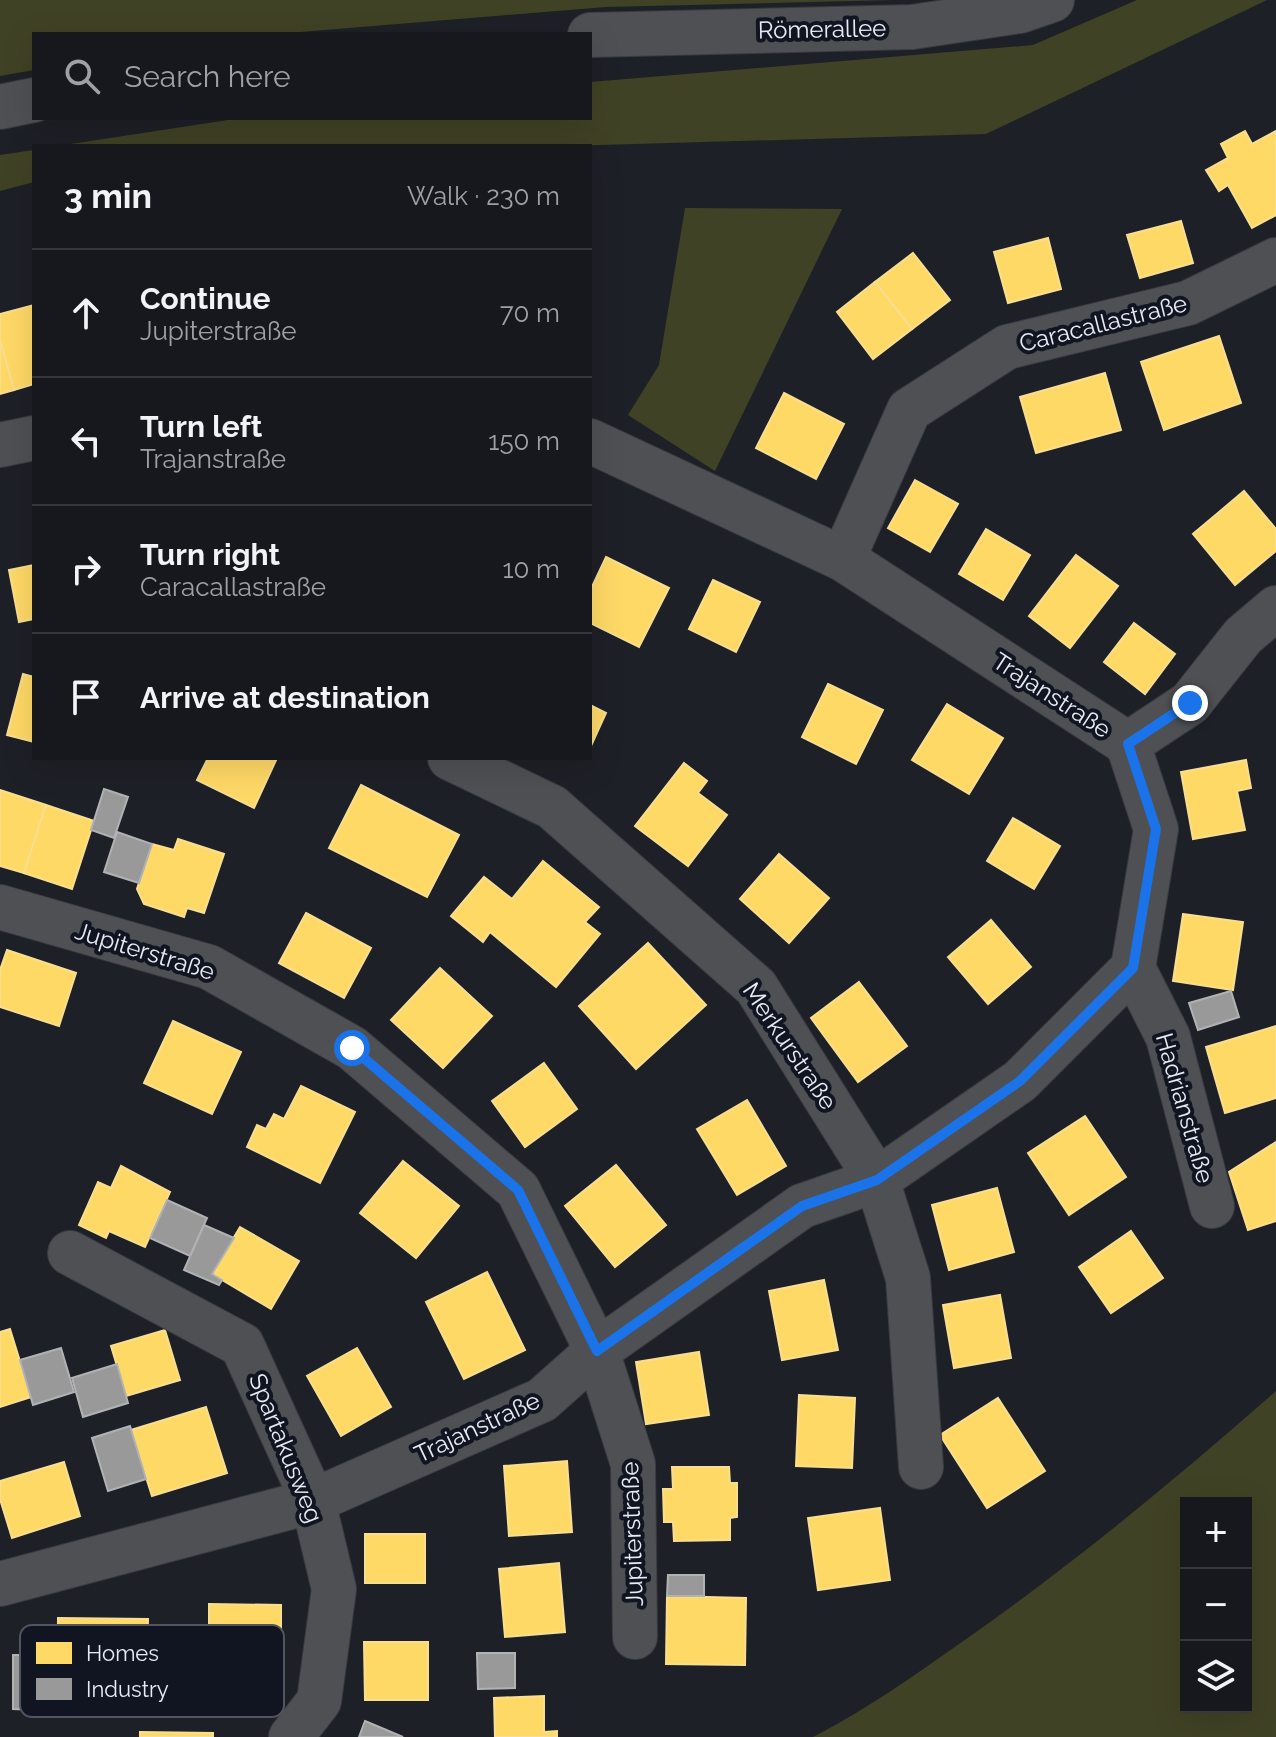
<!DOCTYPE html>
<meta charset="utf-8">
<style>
:root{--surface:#16181d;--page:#23252a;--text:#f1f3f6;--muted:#9ea0a4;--line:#35373b}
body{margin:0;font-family:Raleway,sans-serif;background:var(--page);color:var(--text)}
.controls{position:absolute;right:24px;bottom:24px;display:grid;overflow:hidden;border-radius:0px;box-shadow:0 8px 32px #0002}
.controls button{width:72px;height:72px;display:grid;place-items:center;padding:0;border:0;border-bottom:2px solid var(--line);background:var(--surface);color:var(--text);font:40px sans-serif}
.stop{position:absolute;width:24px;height:24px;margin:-18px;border:6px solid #1a73e8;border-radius:50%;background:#fff}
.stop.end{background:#1a73e8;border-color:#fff;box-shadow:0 2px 8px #0008}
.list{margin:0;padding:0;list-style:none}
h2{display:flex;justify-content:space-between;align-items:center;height:104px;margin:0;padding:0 32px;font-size:34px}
h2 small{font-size:26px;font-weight:400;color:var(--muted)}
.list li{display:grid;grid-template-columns:52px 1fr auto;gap:24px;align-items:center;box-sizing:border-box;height:128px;padding:0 32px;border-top:2px solid var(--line)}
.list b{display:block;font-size:30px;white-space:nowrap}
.list p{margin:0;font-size:26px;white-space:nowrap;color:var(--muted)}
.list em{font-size:26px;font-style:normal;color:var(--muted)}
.icon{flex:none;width:44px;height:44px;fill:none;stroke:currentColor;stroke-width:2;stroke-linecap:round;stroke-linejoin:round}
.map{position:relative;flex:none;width:1276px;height:1737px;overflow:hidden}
.search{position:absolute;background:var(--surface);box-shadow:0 8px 32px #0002;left:32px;top:32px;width:560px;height:88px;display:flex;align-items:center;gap:20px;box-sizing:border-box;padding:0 28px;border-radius:0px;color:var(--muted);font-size:30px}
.panel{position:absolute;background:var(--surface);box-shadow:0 8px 32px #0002;left:32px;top:144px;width:560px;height:616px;border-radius:0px}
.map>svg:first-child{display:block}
.green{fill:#404225;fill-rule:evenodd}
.homes{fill:#ffd966;stroke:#f8de91;stroke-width:2}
.industry{fill:#999;stroke:#b1b2b4;stroke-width:2}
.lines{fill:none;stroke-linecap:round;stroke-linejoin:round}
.minor-casing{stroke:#393b40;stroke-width:46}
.tertiary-casing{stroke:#393b40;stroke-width:46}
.minor{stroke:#4e5054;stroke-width:44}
.tertiary{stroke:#4e5054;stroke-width:44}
.route{stroke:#1a73e8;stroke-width:10}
.labels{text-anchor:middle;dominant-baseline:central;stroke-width:8;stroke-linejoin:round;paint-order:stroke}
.street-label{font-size:24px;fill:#e8ebf4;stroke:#111521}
.key{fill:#111521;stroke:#525560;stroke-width:2}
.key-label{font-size:22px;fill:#e8ebf4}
</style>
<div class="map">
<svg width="1276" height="1737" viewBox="0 0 1276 1737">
<rect width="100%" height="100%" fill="#1e2027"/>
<g class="green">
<path d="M 0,0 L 893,0 L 606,7 L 276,34 L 34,34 L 34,70 L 0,76 Z"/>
<path d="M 1137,0 L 1267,0 L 986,134 L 565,146 L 58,146 L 241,118 L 590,118 L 590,82 L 1033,45 Z"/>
<path d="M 34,150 L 34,182 L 0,191 L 0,155 Z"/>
<path d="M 685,208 L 842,209 L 715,471 L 628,415 L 659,365 Z"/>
<path d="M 1276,1391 L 1276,1737 L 813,1737 C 866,1710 913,1676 962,1642 C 1072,1565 1175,1480 1276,1391 ZM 1186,1503 L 1246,1503 L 1246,1707 L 1186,1707 Z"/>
</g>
<g class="homes">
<path d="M 1245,131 L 1252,144 L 1276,131 L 1276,215 L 1252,228 L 1228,185 L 1219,191 L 1206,170 L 1228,158 L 1221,144 Z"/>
<path d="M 1181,221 L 1193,263 L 1140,278 L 1127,235 Z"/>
<path d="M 1048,238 L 1061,289 L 1008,303 L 994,252 Z"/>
<path d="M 913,253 L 950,300 L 912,329 L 875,282 Z"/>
<path d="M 875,282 L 912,329 L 873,359 L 837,312 Z"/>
<path d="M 34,305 L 34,384 L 14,390 L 0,340 L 0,314 Z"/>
<path d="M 1219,336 L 1241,403 L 1164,430 L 1141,362 Z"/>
<path d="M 0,340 L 14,390 L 0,394 Z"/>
<path d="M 1105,373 L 1121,430 L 1036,453 L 1020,397 Z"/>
<path d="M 784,393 L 844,424 L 816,479 L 756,448 Z"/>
<path d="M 915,480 L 958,504 L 930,552 L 888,528 Z"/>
<path d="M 1244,491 L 1276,529 L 1276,551 L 1235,585 L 1193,534 Z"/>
<path d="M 986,529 L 1030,555 L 1003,600 L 959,574 Z"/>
<path d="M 1076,555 L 1118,586 L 1070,648 L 1029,616 Z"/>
<path d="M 606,557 L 669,588 L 639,647 L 590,623 L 590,591 Z"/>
<path d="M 34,565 L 34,619 L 19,622 L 9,570 Z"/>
<path d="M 713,580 L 760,602 L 736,652 L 689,629 Z"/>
<path d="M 1134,623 L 1175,654 L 1145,694 L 1104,662 Z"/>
<path d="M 23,674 L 34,677 L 34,742 L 7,735 Z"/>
<path d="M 828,684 L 883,710 L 856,764 L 802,737 Z"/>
<path d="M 947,704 L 1003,738 L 969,794 L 912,760 Z"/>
<path d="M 590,705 L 606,713 L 590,748 Z"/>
<path d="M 208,758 L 277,758 L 254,808 L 197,780 Z"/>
<path d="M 1246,760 L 1251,788 L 1237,791 L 1245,830 L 1193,839 L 1181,772 Z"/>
<path d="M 684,763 L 707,781 L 698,793 L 727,815 L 688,866 L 635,826 Z"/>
<path d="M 361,785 L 459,835 L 427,897 L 329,848 Z"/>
<path d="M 0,790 L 46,805 L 24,873 L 0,866 Z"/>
<path d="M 46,805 L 94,821 L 72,889 L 24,873 Z"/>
<path d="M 1013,818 L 1060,846 L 1034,889 L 987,861 Z"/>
<path d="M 178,839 L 224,854 L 204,913 L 187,908 L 184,917 L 144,904 L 137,889 L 152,844 L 174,850 Z"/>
<path d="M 779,854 L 829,898 L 789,943 L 740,899 Z"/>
<path d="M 543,861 L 599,907 L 585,922 L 600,934 L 556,987 L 490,932 L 483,942 L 451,916 L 484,877 L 512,899 Z"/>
<path d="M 306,913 L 371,948 L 344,998 L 279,963 Z"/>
<path d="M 1183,914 L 1243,922 L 1233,990 L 1173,981 Z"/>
<path d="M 991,920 L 1031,967 L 988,1004 L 948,957 Z"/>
<path d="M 648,943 L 706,1005 L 636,1069 L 579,1006 Z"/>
<path d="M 7,950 L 76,973 L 59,1026 L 0,1007 L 0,970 Z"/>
<path d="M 440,968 L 492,1016 L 443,1068 L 391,1020 Z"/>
<path d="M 859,982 L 907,1046 L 858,1082 L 811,1018 Z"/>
<path d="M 173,1021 L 241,1052 L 212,1114 L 144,1083 Z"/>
<path d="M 1276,1026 L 1276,1098 L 1225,1113 L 1206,1047 Z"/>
<path d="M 544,1063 L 577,1109 L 525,1147 L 492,1101 Z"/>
<path d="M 301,1086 L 355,1112 L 320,1183 L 247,1147 L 257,1125 L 266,1129 L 274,1114 L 284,1119 Z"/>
<path d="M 747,1100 L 786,1166 L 737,1195 L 697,1129 Z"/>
<path d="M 1085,1116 L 1126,1177 L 1069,1215 L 1028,1153 Z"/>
<path d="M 1276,1142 L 1276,1221 L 1248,1230 L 1229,1172 Z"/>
<path d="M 403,1161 L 459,1206 L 416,1258 L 360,1213 Z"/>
<path d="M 616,1165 L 666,1225 L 615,1267 L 565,1206 Z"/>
<path d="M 121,1166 L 170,1192 L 145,1247 L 109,1231 L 106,1238 L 79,1225 L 98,1182 L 111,1188 Z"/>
<path d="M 997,1188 L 1014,1252 L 949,1270 L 932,1205 Z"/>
<path d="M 240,1227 L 299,1261 L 271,1309 L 212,1274 Z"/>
<path d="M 1131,1231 L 1163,1278 L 1111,1313 L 1079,1267 Z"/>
<path d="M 487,1272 L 525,1350 L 464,1379 L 426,1302 Z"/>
<path d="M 824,1280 L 838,1350 L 782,1360 L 769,1291 Z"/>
<path d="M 1000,1295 L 1011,1358 L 954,1368 L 943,1305 Z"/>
<path d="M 10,1329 L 31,1397 L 0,1407 L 0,1332 Z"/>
<path d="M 165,1330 L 180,1380 L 126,1396 L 111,1346 Z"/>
<path d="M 357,1348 L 391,1407 L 341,1436 L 307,1376 Z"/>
<path d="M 699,1352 L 709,1415 L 646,1424 L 636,1362 Z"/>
<path d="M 799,1395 L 855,1398 L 852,1468 L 796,1466 Z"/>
<path d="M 998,1398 L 1045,1471 L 987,1508 L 940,1435 Z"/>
<path d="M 206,1407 L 227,1473 L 152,1496 L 131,1430 Z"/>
<path d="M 567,1461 L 572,1532 L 509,1536 L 504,1466 Z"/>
<path d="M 64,1462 L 80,1516 L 12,1538 L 0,1499 L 0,1481 Z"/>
<path d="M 672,1467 L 729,1467 L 730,1483 L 737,1483 L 737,1517 L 730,1518 L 730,1540 L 674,1541 L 673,1522 L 664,1522 L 663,1489 L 673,1489 Z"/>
<path d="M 880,1508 L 890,1580 L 818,1590 L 808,1518 Z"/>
<rect x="365" y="1534" width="60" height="49"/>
<path d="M 559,1563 L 565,1632 L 505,1637 L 499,1569 Z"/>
<path d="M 667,1596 L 746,1598 L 745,1665 L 666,1664 Z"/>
<path d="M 209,1604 L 281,1605 L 281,1663 L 209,1663 Z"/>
<path d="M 58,1618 L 148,1619 L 147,1663 L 135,1663 L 120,1679 L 120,1702 L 57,1700 Z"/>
<path d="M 364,1642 L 428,1642 L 428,1700 L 365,1700 Z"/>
<path d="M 544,1696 L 544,1732 L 557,1731 L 557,1737 L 495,1737 L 494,1698 Z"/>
<path d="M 140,1732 L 213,1733 L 213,1737 L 140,1737 Z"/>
</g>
<g class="industry">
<path d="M 104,789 L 128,797 L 114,838 L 91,830 Z"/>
<path d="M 117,832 L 152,844 L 139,883 L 104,872 Z"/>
<path d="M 1231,991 L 1239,1017 L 1198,1030 L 1189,1003 Z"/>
<path d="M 167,1200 L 207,1218 L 190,1256 L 150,1238 Z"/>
<path d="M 204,1225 L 234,1238 L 212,1274 L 222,1280 L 219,1285 L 184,1270 Z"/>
<path d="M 61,1348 L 74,1392 L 33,1405 L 20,1360 Z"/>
<path d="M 117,1364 L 128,1403 L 83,1417 L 72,1378 Z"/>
<path d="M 130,1426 L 146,1479 L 108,1491 L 92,1438 Z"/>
<path d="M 668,1575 L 704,1575 L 704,1596 L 667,1596 Z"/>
<path d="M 477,1653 L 515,1653 L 515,1688 L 478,1689 Z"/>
<path d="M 13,1655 L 57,1655 L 57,1693 L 36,1693 L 36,1710 L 13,1709 Z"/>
<path d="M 365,1721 L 403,1737 L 359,1737 Z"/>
</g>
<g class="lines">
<g class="minor-casing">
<g id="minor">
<path d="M 0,445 L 34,438"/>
<path d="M 843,559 L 909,410 L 1007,347 L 1188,303 L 1276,260"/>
<path d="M 1128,744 L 1190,703 L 1243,636 L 1276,608"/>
<path d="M 450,758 L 552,807 L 756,987 L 877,1180 L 908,1278 L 921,1467"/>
<path d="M 0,907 L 209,967 L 352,1048 L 518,1190 L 597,1351 L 633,1464 L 635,1637"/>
<path d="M 1133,968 L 1168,1037 L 1212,1206"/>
<path d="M 70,1253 L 242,1345 L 313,1501 L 334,1589 L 319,1701 L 291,1737"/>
<path d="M 0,1584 L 313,1501 L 542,1400 L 597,1351 L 802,1206 L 877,1180 L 1020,1081 L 1133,968 L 1156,829 L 1128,744 L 843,559 L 590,441"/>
</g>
</g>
<g class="tertiary-casing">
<g id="tertiary">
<path d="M 590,35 L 912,27 L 1020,11 L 1052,0"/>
<path d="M 0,107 L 34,100"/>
</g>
</g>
<use href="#minor" class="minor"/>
<use href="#tertiary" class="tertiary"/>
</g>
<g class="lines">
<path class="route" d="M 352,1048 L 518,1190 L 597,1351 L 802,1206 L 877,1180 L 1020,1081 L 1133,968 L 1156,829 L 1128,744 L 1190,703"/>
</g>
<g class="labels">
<g class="street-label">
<text transform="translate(822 29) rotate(-1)">Römerallee</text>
<text transform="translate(1103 323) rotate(-14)">Caracallastraße</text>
<text transform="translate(1052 695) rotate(33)">Trajanstraße</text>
<text transform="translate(145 951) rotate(17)">Jupiterstraße</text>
<text transform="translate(790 1046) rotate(56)">Merkurstraße</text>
<text transform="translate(1185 1108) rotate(74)">Hadrianstraße</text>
<text transform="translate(477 1427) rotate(-25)">Trajanstraße</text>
<text transform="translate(286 1448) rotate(68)">Spartakusweg</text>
<text transform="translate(632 1534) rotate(-92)">Jupiterstraße</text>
</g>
</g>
<rect x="20" y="1625" width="264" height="92" rx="12" class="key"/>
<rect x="36" y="1642" width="36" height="22" fill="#ffd966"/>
<rect x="36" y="1678" width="36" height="22" fill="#999"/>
<g class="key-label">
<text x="86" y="1661">Homes</text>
<text x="86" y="1697">Industry</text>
</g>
</svg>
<div class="controls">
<button>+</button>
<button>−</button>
<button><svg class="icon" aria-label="layers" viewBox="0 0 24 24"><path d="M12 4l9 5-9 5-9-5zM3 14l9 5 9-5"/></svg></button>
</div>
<div class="stop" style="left:352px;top:1048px"></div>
<div class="stop end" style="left:1190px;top:703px"></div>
<div class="search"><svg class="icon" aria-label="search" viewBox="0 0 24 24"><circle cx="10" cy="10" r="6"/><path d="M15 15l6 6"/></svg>Search here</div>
<section class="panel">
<h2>3 min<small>Walk · 230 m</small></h2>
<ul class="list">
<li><svg class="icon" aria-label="ahead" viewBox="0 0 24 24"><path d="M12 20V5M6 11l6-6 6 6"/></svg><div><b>Continue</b><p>Jupiterstraße</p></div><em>70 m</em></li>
<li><svg class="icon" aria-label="left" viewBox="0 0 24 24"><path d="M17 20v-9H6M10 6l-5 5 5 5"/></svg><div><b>Turn left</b><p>Trajanstraße</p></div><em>150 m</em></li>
<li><svg class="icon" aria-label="right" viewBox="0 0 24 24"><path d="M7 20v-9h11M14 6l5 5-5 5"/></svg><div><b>Turn right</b><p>Caracallastraße</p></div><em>10 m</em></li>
<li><svg class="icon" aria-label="arrive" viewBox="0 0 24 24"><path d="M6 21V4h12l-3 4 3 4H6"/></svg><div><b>Arrive at destination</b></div></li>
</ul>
</section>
</div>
